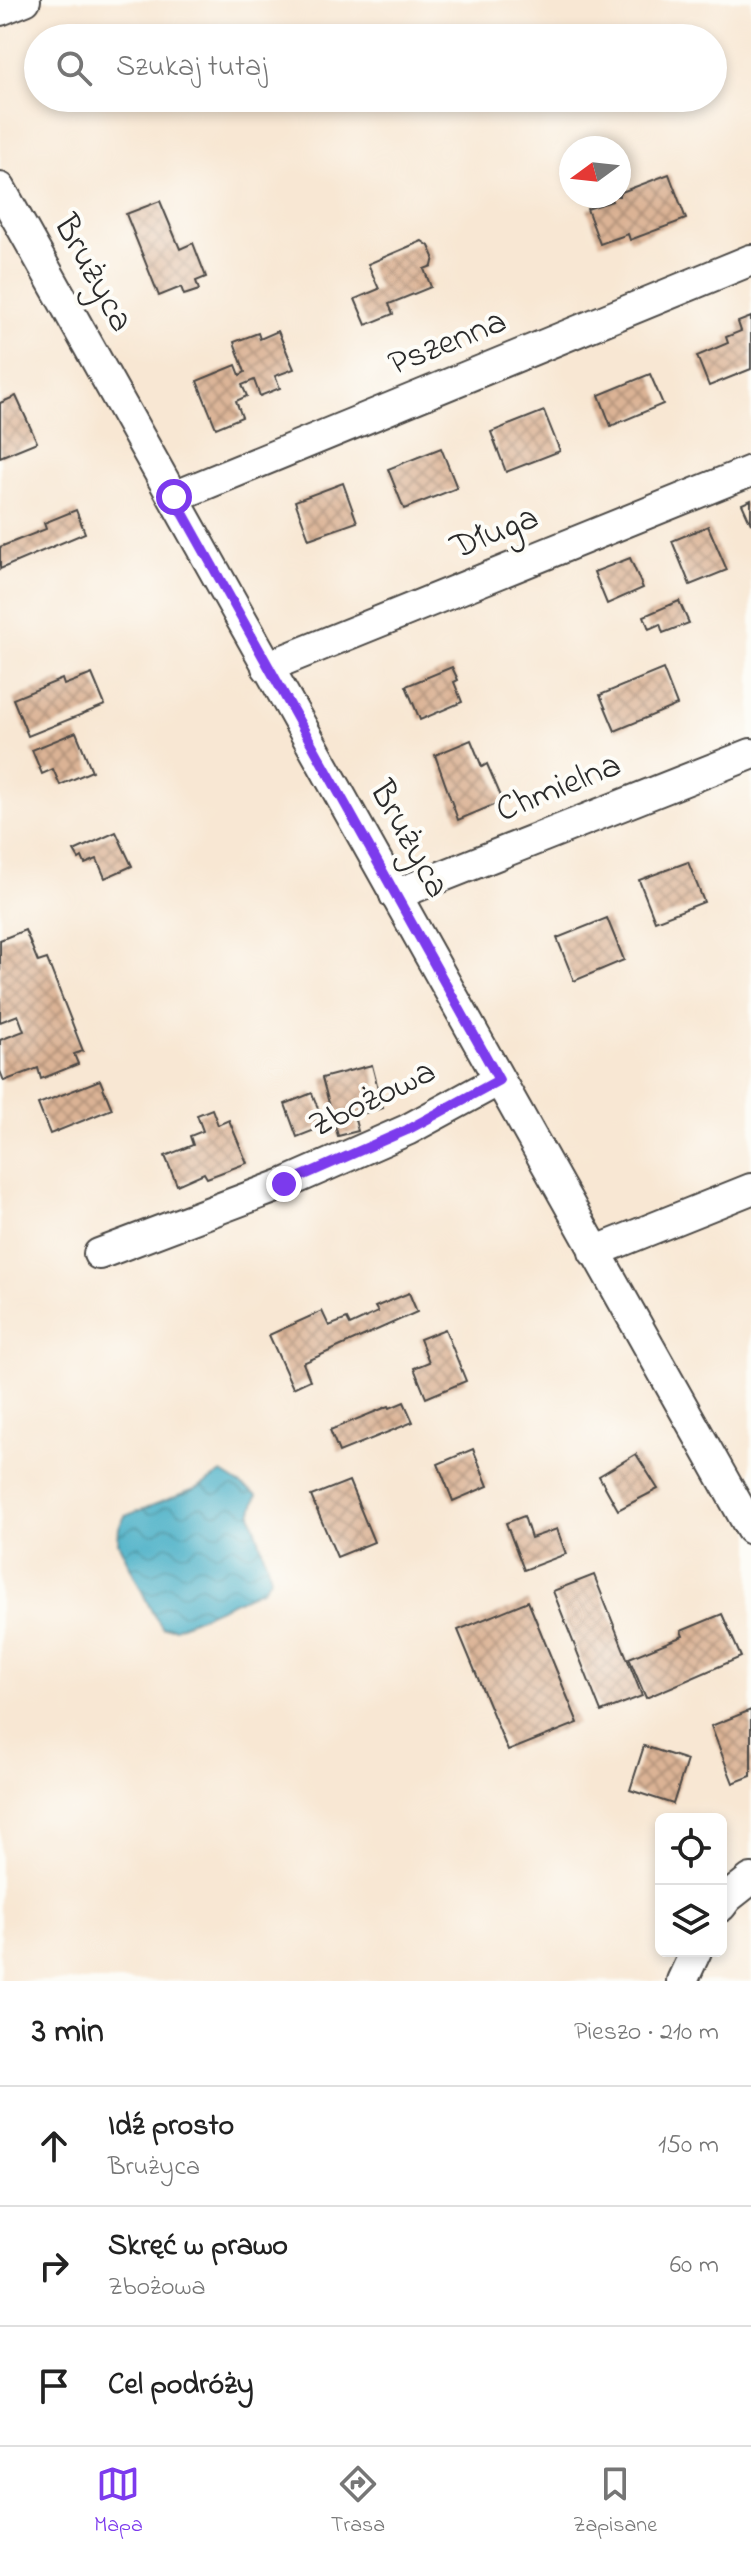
<!DOCTYPE html>
<html lang="pl">
<head>
<meta charset="utf-8">
<style>
	:root { --surface:#fff; --page:#f6f6f6; --text:#222; --muted:#767676; --line:#e0e0e0; --accent:#7c3aed }
	body { margin:0; font-family:"Indie Flower",sans-serif; background:var(--page); color:var(--text) }
	.controls { position:absolute; right:24px; bottom:24px; display:grid; overflow:hidden; border-radius:12px; box-shadow:0 4px 12px #0003 }
	.controls button { width:72px; height:72px; display:grid; place-items:center; padding:0; border:0; border-bottom:2px solid var(--line); background:var(--surface); color:var(--text); font:40px sans-serif }
	.compass { position:absolute; left:559px; top:136px; width:72px; height:72px; border-radius:50%; background:var(--surface); box-shadow:0 4px 12px #0003; rotate:255deg }
	.stop { position:absolute; width:24px; height:24px; margin:-18px; border:6px solid #7c3aed; border-radius:50%; background:#fff }
	.stop.end { background:#7c3aed; border-color:#fff; box-shadow:0 2px 8px #0008 }
	.list { margin:0; padding:0; list-style:none }
	h2 { display:flex; justify-content:space-between; align-items:center; height:104px; margin:0; padding:0 32px; font-size:34px }
	h2 small { font-size:26px; font-weight:400; color:var(--muted) }
	.list li { display:grid; grid-template-columns:52px 1fr auto; gap:24px; align-items:center; box-sizing:border-box; height:120px; padding:0 32px; border-top:2px solid var(--line) }
	.list b { display:block; font-size:30px; white-space:nowrap }
	.list p { margin:0; font-size:26px; white-space:nowrap; color:var(--muted) }
	.list em { font-size:26px; font-style:normal; color:var(--muted) }
	.icon { flex:none; width:44px; height:44px; fill:none; stroke:currentColor; stroke-width:2; stroke-linecap:round; stroke-linejoin:round }
	.map { position:relative; flex:none; width:751px; height:1981px; overflow:hidden }
	.search { position:absolute; background:var(--surface); box-shadow:0 4px 12px #0003; left:24px; right:24px; top:24px; height:88px; display:flex; align-items:center; gap:20px; box-sizing:border-box; padding:0 28px; border-radius:44px; color:var(--muted); font-size:30px }
	.sheet { height:464px; background:var(--surface) }
	nav { display:flex; justify-content:space-around; align-items:center; box-sizing:border-box; height:112px; border-top:2px solid var(--line); background:var(--surface); font-size:22px; color:var(--muted) }
	nav a { display:grid; justify-items:center; gap:4px }
	nav .on { color:var(--accent) }
	.map>svg:first-child { display:block }
</style>
</head>
<body>
<div class="map">
<svg width="751" height="1981" viewBox="0 0 751 1981">
	<defs>
		<pattern id="water-waves" width="16" height="10" patternUnits="userSpaceOnUse" patternTransform="scale(2)"><rect width="16" height="10" fill="#47afc6"/><path d="M0 5q4-4 8 0t8 0" fill="none" stroke="#3b8fa1"/></pattern>
		<pattern id="building-cross-hatch" width="8" height="8" patternUnits="userSpaceOnUse" patternTransform="scale(2)"><rect width="8" height="8" fill="#dbb395"/><path d="M0 0l8 8M0 8l8-8" fill="none" stroke="#b2927a"/></pattern>
	</defs>
	<rect width="100%" height="100%" fill="#fdfcf7"/>
	<filter id="ink" filterUnits="userSpaceOnUse"><feTurbulence type="fractalNoise" baseFrequency=".0125" numOctaves="2"/><feDisplacementMap in="SourceGraphic" scale="16" xChannelSelector="R" yChannelSelector="G"/><feConvolveMatrix kernelMatrix="1 2 1 2 8 2 1 2 1" color-interpolation-filters="sRGB"/></filter>
	<filter id="wash" filterUnits="userSpaceOnUse"><feTurbulence type="fractalNoise" baseFrequency=".006" numOctaves="4" result="noise"/><feDisplacementMap in="SourceGraphic" scale="32" xChannelSelector="R" yChannelSelector="G"/><feGaussianBlur stdDeviation="1.8" result="paint"/><feColorMatrix in="noise" values="0 0 0 0 0 0 0 0 0 0 0 0 0 0 0 0 0 1.4 0 .05"/><feComposite in="paint" operator="in"/></filter>
	<g filter="url(#wash)">
		<rect width="100%" height="100%" fill="#f8e7d3"/>
		<path fill="url(#water-waves)" stroke="#396d78" stroke-width="2" d="M222,1473L257,1495L251,1514L271,1577L263,1589L175,1628H163L153,1614L118,1542L119,1527L125,1516L197,1488Z"/>
		<g id="blocks">
			<g fill="url(#building-cross-hatch)">
				<path d="M669,174L686,219L630,240L628,234L600,244L587,209L612,201L610,196H619V193Z"/>
				<path d="M160,201L180,249L193,243L206,277L196,281L199,290L184,295L181,287L159,296L126,214Z"/>
				<path d="M422,241L429,246L434,257L432,266L424,269L431,287L389,304L393,314L366,325L355,299L379,289L368,264Z"/>
				<path d="M751,317V369L709,386L697,356L728,343L726,337L741,331L738,322Z"/>
				<path d="M278,331L294,369L275,376L280,388L260,396L254,380L242,385L247,396L236,401L242,417L216,428L197,381L236,365L240,375L245,372L234,342L258,333L260,339Z"/>
				<path d="M650,374L663,404L611,426L599,395Z"/>
				<path d="M16,396L37,442L0,457V403Z"/>
				<path d="M544,411L560,451L506,472L491,432Z"/>
				<path d="M441,448L457,488L404,509L388,469Z"/>
				<path d="M343,483L357,522L309,539L295,501Z"/>
				<path d="M751,500V524L742,504Z"/>
				<path d="M76,510L85,533L0,569V547L46,529L44,523Z"/>
				<path d="M708,526L727,570L690,585L672,541Z"/>
				<path d="M630,558L643,588L607,604L594,572Z"/>
				<path d="M679,601L689,623L663,633L660,624L649,629L644,616Z"/>
				<path d="M452,667L458,680L454,682L462,702L420,720L406,686Z"/>
				<path d="M663,669L677,705L615,731L600,695Z"/>
				<path d="M92,674L105,705L28,736L13,699L62,679L64,685Z"/>
				<path d="M76,732L92,771L60,785L53,769L42,774L32,750Z"/>
				<path d="M471,740L482,767L487,764L503,801L458,820L435,755Z"/>
				<path d="M116,832L132,866L105,878L97,859L85,864L82,857L79,859L74,851Z"/>
				<path d="M688,862L704,902L655,921L639,880Z"/>
				<path d="M607,918L624,960L574,981L557,938Z"/>
				<path d="M25,930L38,962L47,959L83,1051L74,1054L78,1064L41,1079L38,1068L4,1081L0,1071V1040L24,1031L18,1015L0,1022V940Z"/>
				<path d="M372,1065L383,1108L354,1116L358,1131L338,1136L322,1078Z"/>
				<path d="M100,1080L112,1109L50,1134L38,1104Z"/>
				<path d="M312,1093L325,1126L297,1137L285,1104Z"/>
				<path d="M212,1109L218,1125L229,1120L247,1163L207,1178L204,1173L177,1185L165,1156L193,1145L190,1136L203,1131L197,1115Z"/>
				<path d="M409,1293L417,1312L303,1363L310,1380L293,1388L269,1335L322,1311L329,1326L347,1319L350,1325L378,1312L375,1307Z"/>
				<path d="M445,1329L466,1381L426,1398L414,1368L429,1362L420,1339Z"/>
				<path d="M404,1402L413,1422L339,1452L330,1430L389,1406L390,1408Z"/>
				<path d="M473,1449L488,1486L453,1501L438,1464Z"/>
				<path d="M636,1454L658,1489L618,1510L599,1476Z"/>
				<path d="M349,1481L374,1542L337,1557L311,1496Z"/>
				<path d="M524,1516L531,1538L557,1529L566,1554L524,1570L506,1523Z"/>
				<path d="M594,1575L642,1696L601,1712L553,1591Z"/>
				<path d="M528,1601L578,1723L508,1751L458,1630Z"/>
				<path d="M722,1614L741,1657L646,1698L629,1658L683,1636L681,1631Z"/>
				<path d="M751,1710V1776L733,1783L711,1726Z"/>
				<path d="M644,1746L687,1760L673,1804L630,1790Z"/>
			</g>
		</g>
	</g>
	<g filter="url(#ink)">
		<use href="#blocks" fill-opacity="0" stroke="#4a4744" stroke-width="2"/>
		<g fill="none" stroke-linecap="round" stroke-linejoin="round">
			<defs>
				<g id="minor">
					<path d="M0,10L25,0"/>
					<path d="M0,188L751,1529"/>
					<path d="M174,497L751,260"/>
					<path d="M267,667L751,471"/>
					<path d="M395,895L751,754"/>
					<path d="M594,1252L751,1189"/>
					<path d="M99,1254L284,1184L407,1130L499,1080"/>
					<path d="M721,1906L727,1898L751,1879"/>
					<path d="M682,1981L696,1951"/>
				</g>
			</defs>
			<use href="#minor" stroke="#4a4744" stroke-width="34"/>
			<use href="#minor" stroke="#fff" stroke-width="30"/>
		</g>
	</g>
	<g fill="none" stroke-linecap="round" stroke-linejoin="round" filter="url(#ink)">
		<path stroke="#7c3aed" stroke-width="10" d="M174,497L499,1080L407,1130L284,1184"/>
	</g>
	<g text-anchor="middle" dominant-baseline="central" stroke-width="8" stroke-linejoin="round" paint-order="stroke">
		<g font-size="36" fill="#2b2b2b" stroke="#fdfcf7">
			<text transform="translate(92 274) rotate(61)">Brużyca</text>
			<text transform="translate(448 344) rotate(-22)">Pszenna</text>
			<text transform="translate(495 534) rotate(-22)">Długa</text>
			<text transform="translate(559 789) rotate(-22)">Chmielna</text>
			<text transform="translate(408 840) rotate(61)">Brużyca</text>
			<text transform="translate(373 1100) rotate(-26)">Zbożowa</text>
		</g>
	</g>
</svg>
<div class="controls">
<button><svg class="icon" aria-label="locate" viewBox="0 0 24 24"><circle cx="12" cy="12" r="6"/><path d="M12 2v4M12 18v4M2 12h4M18 12h4"/></svg></button>
<button><svg class="icon" aria-label="layers" viewBox="0 0 24 24"><path d="M12 4l9 5-9 5-9-5zM3 14l9 5 9-5"/></svg></button>
</div>
<svg class="compass" viewBox="-18 -18 36 36"><path d="M0-13l5 13h-10z" fill="#e53935"/><path d="M0 13l5-13h-10z" fill="#767676"/></svg>
<div class="stop" style="left:174px;top:497px"></div>
<div class="stop end" style="left:284px;top:1184px"></div>
<div class="search"><svg class="icon" aria-label="search" viewBox="0 0 24 24"><circle cx="10" cy="10" r="6"/><path d="M15 15l6 6"/></svg>Szukaj tutaj</div>
</div>
<section class="sheet">
<h2>3 min<small>Pieszo · 210 m</small></h2>
<ul class="list">
<li><svg class="icon" aria-label="ahead" viewBox="0 0 24 24"><path d="M12 20V5M6 11l6-6 6 6"/></svg><div><b>Idź prosto</b><p>Brużyca</p></div><em>150 m</em></li>
<li><svg class="icon" aria-label="right" viewBox="0 0 24 24"><path d="M7 20v-9h11M14 6l5 5-5 5"/></svg><div><b>Skręć w prawo</b><p>Zbożowa</p></div><em>60 m</em></li>
<li><svg class="icon" aria-label="arrive" viewBox="0 0 24 24"><path d="M6 21V4h12l-3 4 3 4H6"/></svg><div><b>Cel podróży</b></div></li>
</ul>
</section>
<nav>
<a class="on"><svg class="icon" aria-label="map" viewBox="0 0 24 24"><path d="M3 6l6-2 6 2 6-2v14l-6 2-6-2-6 2zM9 4v14M15 6v14"/></svg>Mapa</a>
<a><svg class="icon" aria-label="directions" viewBox="0 0 24 24"><path d="M12 3l9 9-9 9-9-9zM9 14v-3h6M13 9l2 2-2 2"/></svg>Trasa</a>
<a><svg class="icon" aria-label="saved" viewBox="0 0 24 24"><path d="M7 4h10v16l-5-4-5 4z"/></svg>Zapisane</a>
</nav>
</body>
</html>
